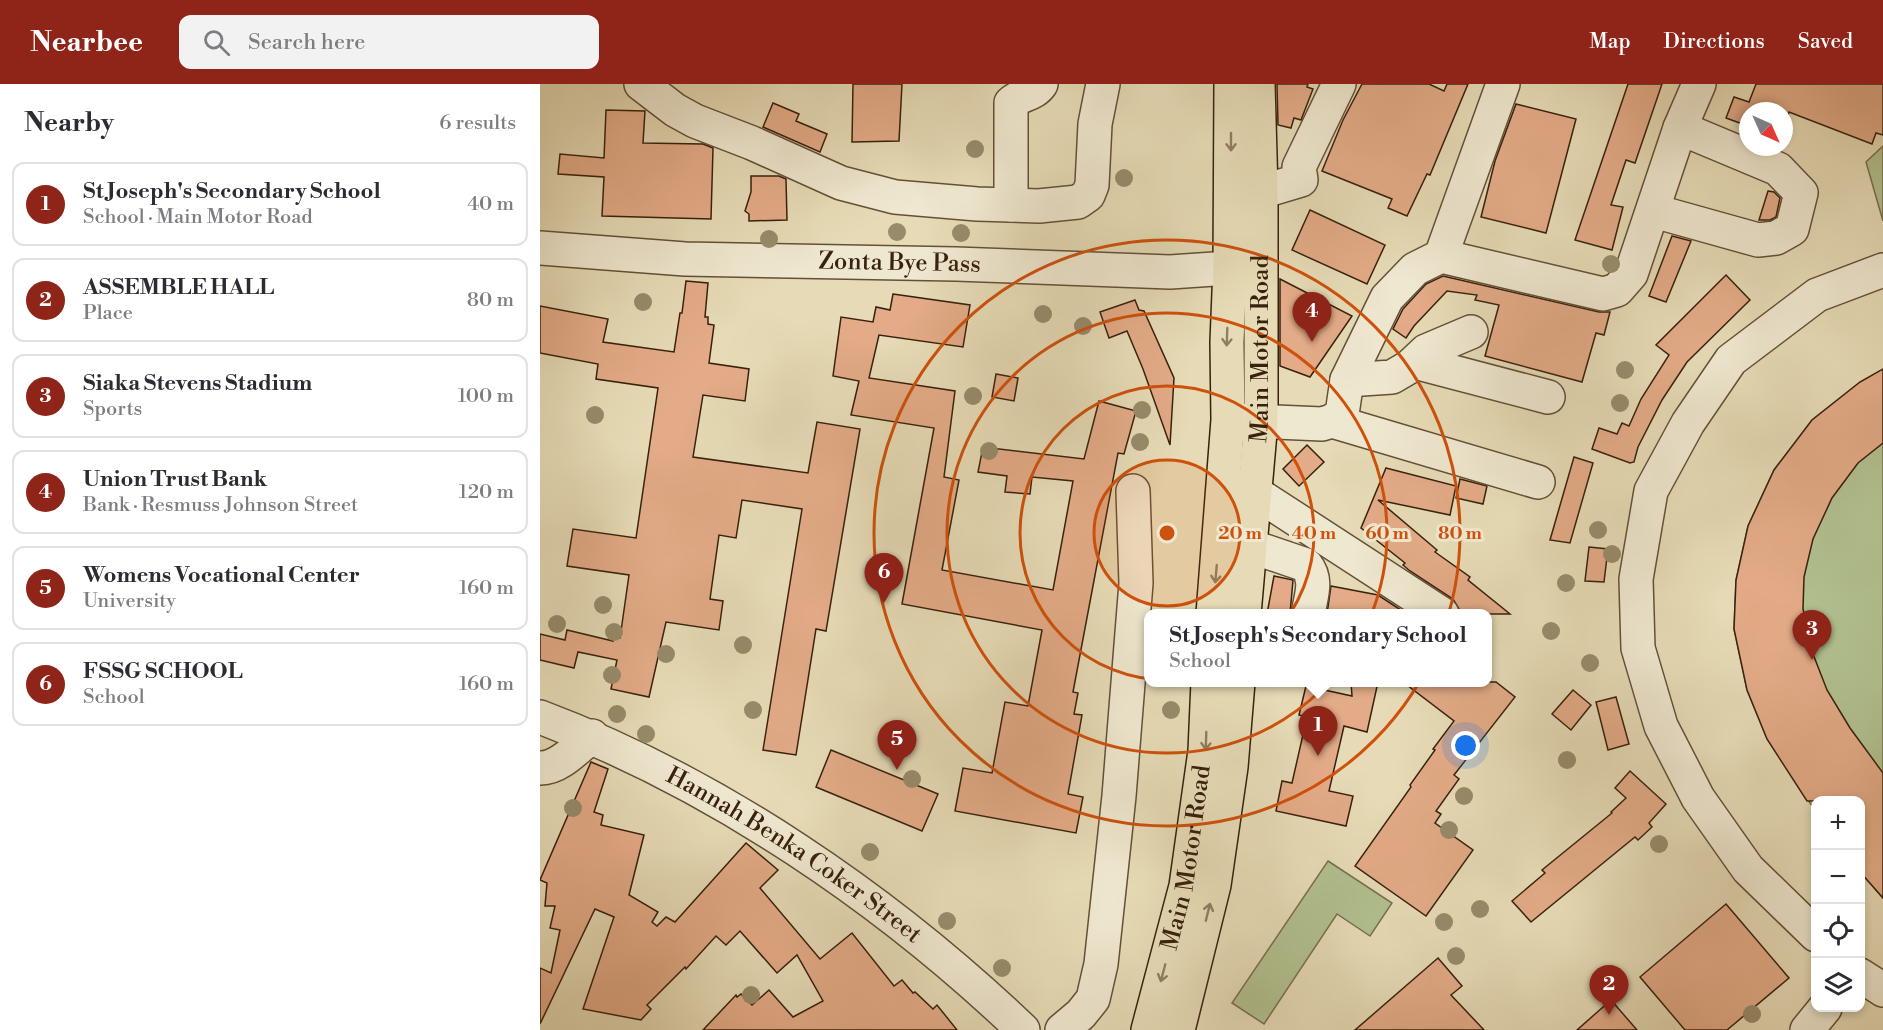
<!DOCTYPE html>
<html lang="en">
<head>
<meta charset="utf-8">
<style>
	:root { --surface:#fff; --page:#f2f2f3; --text:#2b2b33; --muted:#7c7c81; --line:#e1e1e2; --accent:#8f2418 }
	body { margin:0; font-family:"Libre Bodoni",serif; background:var(--page); color:var(--text) }
	.controls { position:absolute; right:18px; bottom:18px; display:grid; overflow:hidden; border-radius:12px; box-shadow:0 3px 9px #0003 }
	.controls button { width:54px; height:54px; display:grid; place-items:center; padding:0; border:0; border-bottom:2px solid var(--line); background:var(--surface); color:var(--text); font:30px sans-serif }
	.compass { position:absolute; left:1199px; top:18px; width:54px; height:54px; border-radius:50%; background:var(--surface); box-shadow:0 3px 9px #0003; rotate:135deg }
	.you { position:absolute; left:926px; top:662px; width:21px; height:21px; margin:-15px; border:4px solid #fff; border-radius:50%; background:#1a73e8; box-shadow:0 0 0 9px #1a73e833 }
	.badge { display:grid; place-items:center; width:39px; height:39px; border-radius:50%; background:var(--accent); color:#fff; font-size:20px; font-weight:700 }
	.pin { position:absolute; translate:-50% -50px; filter:drop-shadow(0 2px 3px #0008) }
	.pin::after { content:''; position:absolute; top:32px; width:21px; height:18px; background:inherit; clip-path:polygon(0 0,100% 0,50% 100%) }
	.popup { position:absolute; left:604px; top:525px; width:348px; height:78px; box-sizing:border-box; display:grid; place-content:center; border-radius:12px; background:var(--surface); filter:drop-shadow(0 2px 4px #0005); font-size:20px; white-space:nowrap; color:var(--muted) }
	.popup b { font-size:22px; color:var(--text) }
	.popup::after { content:''; position:absolute; left:50%; top:100%; margin-left:-12px; border:12px solid transparent; border-top-color:var(--surface) }
	.list { margin:0; padding:0; list-style:none }
	h2 { display:flex; justify-content:space-between; align-items:center; height:78px; margin:0; padding:0 24px; font-size:26px }
	h2 small { font-size:20px; font-weight:400; color:var(--muted) }
	.list li { display:grid; grid-template-columns:39px 1fr auto; gap:18px; align-items:center; box-sizing:border-box; height:84px; margin:0 12px 12px; padding:0 12px; border:2px solid var(--line); border-radius:12px }
	.list b { display:block; font-size:22px; white-space:nowrap }
	.list p { margin:0; font-size:20px; white-space:nowrap; color:var(--muted) }
	.list em { font-size:20px; font-style:normal; color:var(--muted) }
	.icon { flex:none; width:33px; height:33px; fill:none; stroke:currentColor; stroke-width:2; stroke-linecap:round; stroke-linejoin:round }
	.map { position:relative; flex:none; width:1343px; height:946px; overflow:hidden }
	header { display:flex; align-items:center; gap:36px; box-sizing:border-box; height:84px; padding:0 30px; background:var(--accent); color:#fff }
	header strong { font-size:28px }
	nav { display:flex; gap:33px; margin-inline-start:auto; font-size:21px }
	.search { width:420px; height:54px; background:var(--page); display:flex; align-items:center; gap:15px; box-sizing:border-box; padding:0 21px; border-radius:12px; color:var(--muted); font-size:22px }
	main { display:flex }
	aside { flex:1; background:var(--surface) }
	.map>svg:first-child { display:block }
</style>
</head>
<body>
<header>
<strong>Nearbee</strong>
<div class="search"><svg class="icon" aria-label="search" viewBox="0 0 24 24"><circle cx="10" cy="10" r="6"/><path d="M15 15l6 6"/></svg>Search here</div>
<nav><a>Map</a><a>Directions</a><a>Saved</a></nav>
</header>
<main>
<aside>
<h2>Nearby<small>6 results</small></h2>
<ul class="list">
<li><span class="badge">1</span><div><b>St Joseph's Secondary School</b><p>School · Main Motor Road</p></div><em>40 m</em></li>
<li><span class="badge">2</span><div><b>ASSEMBLE HALL</b><p>Place</p></div><em>80 m</em></li>
<li><span class="badge">3</span><div><b>Siaka Stevens Stadium</b><p>Sports</p></div><em>100 m</em></li>
<li><span class="badge">4</span><div><b>Union Trust Bank</b><p>Bank · Resmuss Johnson Street</p></div><em>120 m</em></li>
<li><span class="badge">5</span><div><b>Womens Vocational Center</b><p>University</p></div><em>160 m</em></li>
<li><span class="badge">6</span><div><b>FSSG SCHOOL</b><p>School</p></div><em>160 m</em></li>
</ul>
</aside>
<div class="map">
<svg width="1343" height="946" viewBox="0 0 1343 946">
	<rect width="100%" height="100%" fill="#e6dbb6"/>
	<filter id="stains"><feTurbulence type="fractalNoise" baseFrequency=".00333" numOctaves="4"/><feColorMatrix values="0 0 0 0 .2 0 0 0 0 .09 0 0 0 0 .02 0 0 0 .5 -.17"/></filter>
	<radialGradient id="worn" r=".72"><stop offset=".6" stop-color="#630" stop-opacity="0"/><stop offset="1" stop-color="#630" stop-opacity=".3"/></radialGradient>
	<g fill="#b2c190" stroke="#75714e" stroke-width="1.5">
		<path d="M1343,62V137L1326,78Z"/>
		<path d="M1343,285V814L1321,788L1320,716H1276V728L1227,655L1207,606L1194,545L1196,496L1208,442L1234,386L1272,336L1320,298Z"/>
		<path d="M788,777L852,819L830,852L797,830L724,940L692,919Z"/>
	</g>
	<g fill="#e3ab87" stroke="#38210d" stroke-width="1.5">
		<path d="M313,0H362L359,57L312,58Z"/>
		<path d="M737,0H768L767,3L773,5L761,36L754,34L751,44L738,41Z"/>
		<path d="M822,0H889L904,7L907,0H928L890,91L887,90L867,132L848,124L852,115L782,87L803,36Z"/>
		<path d="M1088,0H1122L1095,79L1086,76L1071,121L1083,123L1072,166L1035,156Z"/>
		<path d="M1216,0H1343V51L1336,49L1332,60L1249,28L1244,44V27H1208V47H1206L1208,42L1186,34L1194,13L1209,18Z"/>
		<path d="M233,19L259,30L256,37L287,50L280,68L223,43Z"/>
		<path d="M976,20L1036,35L1006,149L941,133L955,77Z"/>
		<path d="M66,26L105,27L103,59L163,60L173,64L171,135L62,132L64,93L18,90L20,70L64,74Z"/>
		<path d="M211,92H239L246,95L247,136L209,137V130L205,127L211,108Z"/>
		<path d="M1228,107L1234,108L1240,114L1236,133L1230,136H1219Z"/>
		<path d="M770,126L845,161L827,200L752,166Z"/>
		<path d="M1132,152L1151,157L1126,218L1109,212Z"/>
		<path d="M1186,191L1210,216L1147,278L1122,316L1098,363L1094,378L1090,379L1052,365L1059,344L1077,350L1082,339L1089,342L1101,315L1129,271L1116,261Z"/>
		<path d="M903,192L1059,228H1070L1064,251L1056,249L1042,298L945,272L959,221L935,216L937,211L907,207L874,242L866,254L853,245L863,225L886,200Z"/>
		<path d="M740,195L812,232L770,293L740,282Z"/>
		<path d="M146,197L168,199L165,233H168V240L174,241L169,279L209,285L205,317L163,311L153,373L268,389L277,338L320,345L286,547L276,545L256,671L223,666L262,425L202,416L196,454L179,451L170,515L183,517L179,546L126,538L109,613L71,605L77,576L38,568L34,584L0,576V550L25,556L27,546L73,557L74,553L80,554L89,491L27,482L33,445L96,454L118,304L56,295L58,280L0,269V222L68,235L63,258L134,268L140,229H142Z"/>
		<path d="M353,210L430,221L423,263L339,251L329,294L415,307L404,393L419,396L402,486L513,506L533,397L492,393L490,410L465,408L467,392L438,388L443,363L544,375L559,317L596,327L584,370L578,369L533,608L538,609L534,630L542,631L528,710L543,713L536,749L415,727L423,684L452,689L465,618L488,622L502,546L362,520L394,344L311,331L319,297L293,292L301,233L333,238L336,223L350,226Z"/>
		<path d="M595,216L599,226L604,227L634,294L630,361L603,285L587,247L569,254L560,228Z"/>
		<path d="M1343,285V359L1318,379L1292,414L1273,455L1264,493L1263,525L1273,570L1287,606L1310,644L1343,689V814L1320,788V717H1267L1227,655L1207,606L1194,545L1196,496L1208,442L1234,386L1272,336L1320,298Z"/>
		<path d="M456,290L478,294L474,317L452,313Z"/>
		<path d="M767,361L784,378L759,402L743,385Z"/>
		<path d="M1034,373L1053,379L1030,459L1010,456Z"/>
		<path d="M846,384L916,402L910,431L838,416L897,466L895,468L930,493L928,496L970,530H922L913,515L870,487L863,481L865,479L821,444Z"/>
		<path d="M920,395L947,402L943,420L916,414Z"/>
		<path d="M1049,463L1068,465L1064,498L1045,497Z"/>
		<path d="M734,492L753,496L750,530H727Z"/>
		<path d="M791,502L838,511L867,530H787Z"/>
		<path d="M811,598H838L827,648L804,642L789,707L813,712L806,742L736,727L742,697L752,699L767,633L759,631L766,602L812,612Z"/>
		<path d="M863,598H956L975,613L914,691L919,695L896,727L901,730L895,739L933,766L886,832L815,782L871,703L870,701L895,666L893,665L914,637Z"/>
		<path d="M1033,606L1051,621L1031,646L1012,630Z"/>
		<path d="M1076,613L1089,660L1068,666L1056,618Z"/>
		<path d="M291,666L398,710L382,747L276,703Z"/>
		<path d="M51,678L68,685L54,728L63,731L61,741L104,751L89,811L118,828L112,838L117,842L126,833L135,838L206,759L238,786L220,804L280,875L312,849L354,902L362,896L373,909L375,908L393,925L397,921L417,946H163L196,911L197,913L201,910L212,921L229,906L253,933L283,917L257,871L237,889L200,847L186,861L176,852L146,885L145,883L107,921L111,925L101,936L43,925L74,833L55,825L0,940V884L11,889L20,846L10,844L15,822H5L7,799L0,796Z"/>
		<path d="M1090,687L1126,720L1109,739L1112,743L1098,756L1095,753L991,838L972,817L1005,789L1002,786L1072,729L1071,728L1086,714L1075,704Z"/>
		<path d="M1186,820L1249,894L1187,946H1145L1100,893Z"/>
		<path d="M898,874L922,902L911,911L944,946H815Z"/>
		<path d="M1071,916L1097,946H1037Z"/>
	</g>
	<g fill="none" stroke-linecap="round" stroke-linejoin="round">
		<defs>
			<g id="minor">
				<path d="M101,0L135,26L155,37L212,59L301,99L355,113L437,120L499,122L538,118L548,111L552,101L555,40L563,0"/>
				<path d="M694,110L721,108L761,96L759,83L799,0"/>
				<path d="M471,121V19C480,10 494,11 501,0"/>
				<path d="M1114,127L1218,156L1236,154L1252,145L1261,109L1238,85L1140,44"/>
				<path id="s1" d="M0,164L145,175L416,180L630,188L718,182"/>
				<path d="M901,172L1063,210L1077,206L1091,190L1140,44L1159,0"/>
				<path d="M875,278L1008,313"/>
				<path d="M807,296L852,293L869,283L886,267L931,248"/>
				<path d="M692,336L782,340L792,337L802,330L807,296L847,214L875,185L901,172L963,0"/>
				<path d="M792,337L998,398"/>
				<path d="M714,408L902,530"/>
				<path d="M710,462L766,481C778,496 771,512 768,530"/>
				<path id="s2" d="M0,633C176,699 347,816 483,946"/>
				<path d="M0,684C19,685 38,663 52,652"/>
				<path d="M1276,851L1208,785L1158,714L1121,642L1098,564L1096,495L1111,407L1148,339L1191,276L1277,211L1343,186"/>
				<path d="M1320,891L1343,906"/>
				<path d="M522,946L541,930L553,915L561,880L579,712L596,499L593,407"/>
				<path d="M1267,946L1285,924"/>
			</g>
			<g id="major">
				<path d="M673,530L688,336L687,258L690,184L691,0"/>
				<path id="s3" d="M704,530L721,337V108L718,0"/>
				<path id="s4" d="M608,946L646,802L665,667L668,598"/>
				<path d="M638,946L674,801L691,683L698,598"/>
			</g>
		</defs>
		<use href="#minor" stroke="#645037" stroke-width="36"/>
		<use href="#major" stroke="#38210d" stroke-width="36"/>
		<use href="#minor" stroke="#efe8d0" stroke-width="33"/>
		<use href="#major" stroke="#e6dbb6" stroke-width="33"/>
	</g>
	<g fill="#978b6b">
		<circle cx="435" cy="65" r="9"/>
		<circle cx="584" cy="94" r="9"/>
		<circle cx="357" cy="148" r="9"/>
		<circle cx="421" cy="149" r="9"/>
		<circle cx="229" cy="155" r="9"/>
		<circle cx="1071" cy="180" r="9"/>
		<circle cx="103" cy="218" r="9"/>
		<circle cx="503" cy="230" r="9"/>
		<circle cx="543" cy="242" r="9"/>
		<circle cx="1085" cy="286" r="9"/>
		<circle cx="433" cy="312" r="9"/>
		<circle cx="1080" cy="319" r="9"/>
		<circle cx="602" cy="326" r="9"/>
		<circle cx="55" cy="331" r="9"/>
		<circle cx="600" cy="358" r="9"/>
		<circle cx="449" cy="367" r="9"/>
		<circle cx="1058" cy="446" r="9"/>
		<circle cx="1072" cy="470" r="9"/>
		<circle cx="1026" cy="499" r="9"/>
		<circle cx="63" cy="521" r="9"/>
		<circle cx="17" cy="540" r="9"/>
		<circle cx="1011" cy="547" r="9"/>
		<circle cx="74" cy="548" r="9"/>
		<circle cx="203" cy="561" r="9"/>
		<circle cx="126" cy="570" r="9"/>
		<circle cx="1050" cy="579" r="9"/>
		<circle cx="72" cy="591" r="9"/>
		<circle cx="213" cy="626" r="9"/>
		<circle cx="631" cy="626" r="9"/>
		<circle cx="77" cy="630" r="9"/>
		<circle cx="106" cy="650" r="9"/>
		<circle cx="1027" cy="676" r="9"/>
		<circle cx="372" cy="695" r="9"/>
		<circle cx="924" cy="712" r="9"/>
		<circle cx="33" cy="724" r="9"/>
		<circle cx="909" cy="746" r="9"/>
		<circle cx="1119" cy="760" r="9"/>
		<circle cx="330" cy="768" r="9"/>
		<circle cx="940" cy="825" r="9"/>
		<circle cx="407" cy="837" r="9"/>
		<circle cx="904" cy="838" r="9"/>
		<circle cx="916" cy="872" r="9"/>
		<circle cx="462" cy="884" r="9"/>
		<circle cx="211" cy="911" r="9"/>
		<circle cx="1212" cy="930" r="9"/>
	</g>
	<defs><path id="oneway-shaft" d="M-6 0H5M1.5-3L5.5 0L1.5 3" fill="none" stroke-width="1.6" stroke-linecap="round" stroke-linejoin="round" transform="scale(1.5)"/></defs>
	<g stroke="#8f7e62">
		<use href="#oneway-shaft" transform="translate(691 58) rotate(90)"/>
		<use href="#oneway-shaft" transform="translate(687 253) rotate(92)"/>
		<use href="#oneway-shaft" transform="translate(676 490) rotate(95)"/>
		<use href="#oneway-shaft" transform="translate(666 657) rotate(92)"/>
		<use href="#oneway-shaft" transform="translate(668 828) rotate(-76)"/>
		<use href="#oneway-shaft" transform="translate(623 889) rotate(105)"/>
	</g>
	<circle cx="627" cy="449" r="73" fill="#ce510c" fill-opacity=".12"/>
	<g fill="none" stroke="#ce510c" stroke-width="3">
		<circle cx="627" cy="449" r="73"/>
		<circle cx="627" cy="449" r="147"/>
		<circle cx="627" cy="449" r="220"/>
		<circle cx="627" cy="449" r="293"/>
	</g>
	<g text-anchor="middle" dominant-baseline="central" stroke-width="6" stroke-linejoin="round" paint-order="stroke">
		<g font-size="24" fill="#38210d" stroke="#efe8d0">
			<text stroke="none"><textPath href="#s1" startOffset="360">Zonta Bye Pass</textPath></text>
			<text stroke="none"><textPath href="#s3" startOffset="266">Main Motor Road</textPath></text>
			<text stroke="none"><textPath href="#s2" startOffset="290">Hannah Benka Coker Street</textPath></text>
			<text stroke="none"><textPath href="#s4" startOffset="177">Main Motor Road</textPath></text>
		</g>
	</g>
	<circle cx="627" cy="449" r="9" fill="#ce510c" stroke="#efe8d0" stroke-width="3"/>
	<g font-size="18" text-anchor="middle" font-weight="bold" fill="#ce510c" stroke="#efe8d0" stroke-width="6" stroke-linejoin="round" paint-order="stroke">
		<text x="700" y="455">20 m</text>
		<text x="774" y="455">40 m</text>
		<text x="847" y="455">60 m</text>
		<text x="920" y="455">80 m</text>
	</g>
	<rect width="100%" height="100%" filter="url(#stains)"/>
	<rect width="100%" height="100%" fill="url(#worn)"/>
</svg>
<div class="controls">
<button>+</button>
<button>−</button>
<button><svg class="icon" aria-label="locate" viewBox="0 0 24 24"><circle cx="12" cy="12" r="6"/><path d="M12 2v4M12 18v4M2 12h4M18 12h4"/></svg></button>
<button><svg class="icon" aria-label="layers" viewBox="0 0 24 24"><path d="M12 4l9 5-9 5-9-5zM3 14l9 5 9-5"/></svg></button>
</div>
<svg class="compass" viewBox="-18 -18 36 36"><path d="M0-13l5 13h-10z" fill="#e53935"/><path d="M0 13l5-13h-10z" fill="#7c7c81"/></svg>
<div class="you"></div>
<div class="pin badge" style="left:778px;top:672px">1</div>
<div class="popup"><b>St Joseph's Secondary School</b>School</div>
<div class="pin badge" style="left:1069px;top:931px">2</div>
<div class="pin badge" style="left:1272px;top:576px">3</div>
<div class="pin badge" style="left:772px;top:258px">4</div>
<div class="pin badge" style="left:357px;top:686px">5</div>
<div class="pin badge" style="left:344px;top:519px">6</div>
</div>
</main>
</body>
</html>
